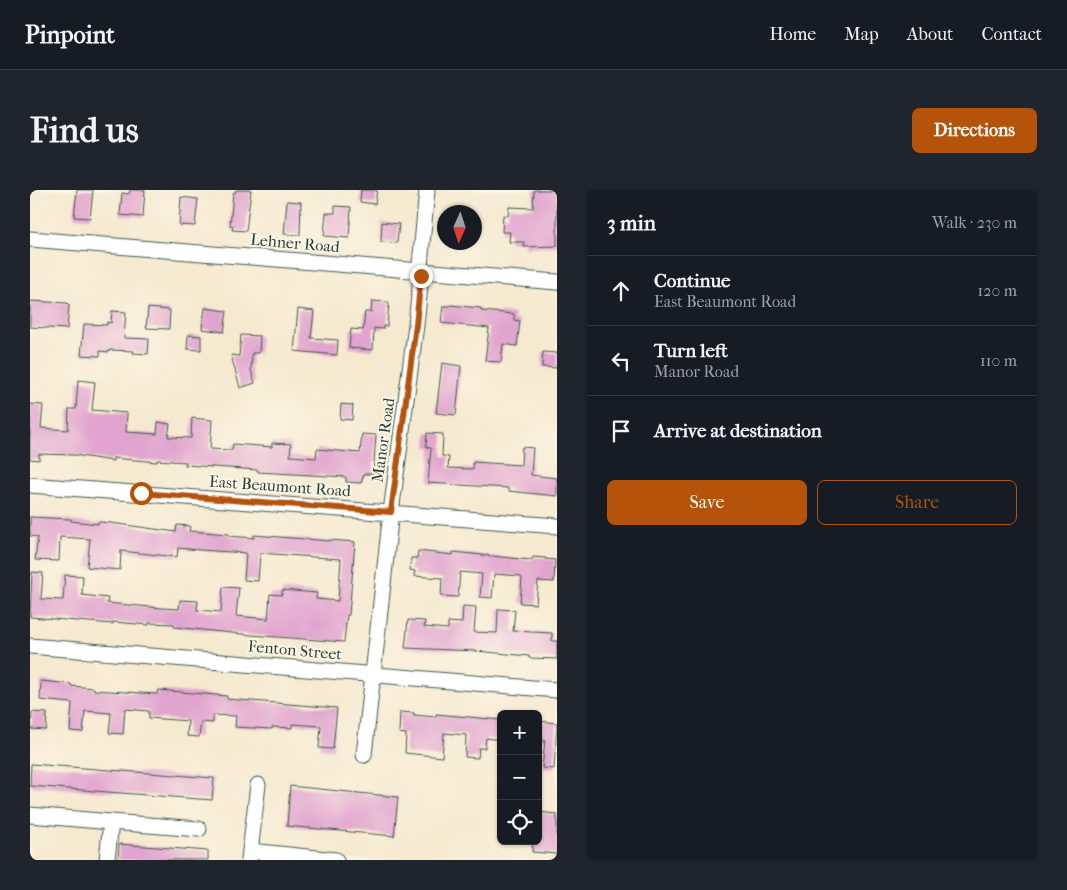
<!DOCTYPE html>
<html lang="en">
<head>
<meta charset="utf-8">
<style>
	:root { --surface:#171b24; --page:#20242c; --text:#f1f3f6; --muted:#9ea1a6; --line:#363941; --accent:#b45309 }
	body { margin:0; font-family:"IM FELL French Canon",serif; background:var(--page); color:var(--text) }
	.controls { position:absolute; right:15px; bottom:15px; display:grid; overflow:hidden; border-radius:8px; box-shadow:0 1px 4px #0004 }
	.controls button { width:45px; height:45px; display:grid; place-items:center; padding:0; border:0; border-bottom:1px solid var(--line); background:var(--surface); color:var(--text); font:25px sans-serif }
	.compass { position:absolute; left:407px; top:15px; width:45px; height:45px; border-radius:50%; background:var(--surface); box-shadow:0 1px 4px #0004; rotate:183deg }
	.stop { position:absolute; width:15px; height:15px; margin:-11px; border:4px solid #b45309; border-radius:50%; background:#fff }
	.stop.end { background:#b45309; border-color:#fff; box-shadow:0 1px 5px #0008 }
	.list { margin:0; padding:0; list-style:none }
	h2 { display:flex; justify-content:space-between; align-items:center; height:65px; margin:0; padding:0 20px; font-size:21px }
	h2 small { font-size:16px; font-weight:400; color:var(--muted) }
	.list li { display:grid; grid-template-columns:32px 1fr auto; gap:15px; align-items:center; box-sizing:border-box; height:70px; padding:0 20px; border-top:1px solid var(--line) }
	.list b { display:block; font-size:19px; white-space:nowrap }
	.list p { margin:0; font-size:16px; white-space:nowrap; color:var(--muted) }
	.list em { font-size:16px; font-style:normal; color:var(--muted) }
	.actions { display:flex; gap:10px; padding:15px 20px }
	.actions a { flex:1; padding:11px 0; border:1px solid var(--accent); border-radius:8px; text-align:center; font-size:18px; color:var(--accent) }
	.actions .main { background:var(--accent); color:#fff }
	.icon { flex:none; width:28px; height:28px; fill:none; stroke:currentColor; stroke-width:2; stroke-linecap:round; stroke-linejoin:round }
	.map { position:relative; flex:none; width:527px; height:670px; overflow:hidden; border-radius:8px }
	header { display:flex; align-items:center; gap:30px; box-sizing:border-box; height:70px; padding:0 25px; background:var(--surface); border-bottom:1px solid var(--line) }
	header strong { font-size:24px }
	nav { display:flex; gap:28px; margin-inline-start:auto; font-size:18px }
	.intro { display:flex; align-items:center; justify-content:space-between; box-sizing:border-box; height:120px; padding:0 30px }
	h1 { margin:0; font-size:35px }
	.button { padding:12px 22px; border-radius:8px; background:var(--accent); color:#fff; font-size:18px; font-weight:700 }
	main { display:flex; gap:30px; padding:0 30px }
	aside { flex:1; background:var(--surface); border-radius:8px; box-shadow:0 1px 4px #0004 }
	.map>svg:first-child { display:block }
</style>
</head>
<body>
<header>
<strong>Pinpoint</strong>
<nav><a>Home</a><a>Map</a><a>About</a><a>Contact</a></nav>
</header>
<div class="intro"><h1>Find us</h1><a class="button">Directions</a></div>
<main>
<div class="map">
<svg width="527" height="670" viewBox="0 0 527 670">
	<rect width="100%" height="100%" fill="#fcf5e5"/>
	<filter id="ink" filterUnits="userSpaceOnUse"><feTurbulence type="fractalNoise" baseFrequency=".02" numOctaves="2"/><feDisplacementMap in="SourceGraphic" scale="10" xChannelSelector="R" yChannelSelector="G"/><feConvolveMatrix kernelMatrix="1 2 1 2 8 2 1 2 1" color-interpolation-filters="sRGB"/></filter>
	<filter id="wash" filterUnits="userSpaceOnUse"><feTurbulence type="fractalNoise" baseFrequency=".0096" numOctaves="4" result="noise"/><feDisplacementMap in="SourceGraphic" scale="20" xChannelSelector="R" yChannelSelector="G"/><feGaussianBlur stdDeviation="1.12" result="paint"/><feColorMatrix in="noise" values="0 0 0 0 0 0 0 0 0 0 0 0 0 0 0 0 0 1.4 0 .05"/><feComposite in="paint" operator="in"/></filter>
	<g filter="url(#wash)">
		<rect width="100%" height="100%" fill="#f5e9cf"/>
		<g id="blocks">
			<g fill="#e1a4cf">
				<path d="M47,0H63L60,28L44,27Z"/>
				<path d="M100,0H115L113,27L90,25L92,3L99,4Z"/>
				<path d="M206,0H221L216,41L202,40L203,36H200L203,3H205Z"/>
				<path d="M331,0H347L345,14L330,12Z"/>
				<path d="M504,0H527V56L494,57V52H479L480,42H472L473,25L478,26L479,17L503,18Z"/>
				<path d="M151,7L168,9L165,36L149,35Z"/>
				<path d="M257,11L271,12L270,45L254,44Z"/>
				<path d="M305,16L321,17L319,48L294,46L296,23H305Z"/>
				<path d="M352,32L369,34L367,53L351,52Z"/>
				<path d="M0,111L37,113L39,115L37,139L0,137Z"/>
				<path d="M342,111L359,112L357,136H353V139L344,138L343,160L319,158L321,139L333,140L335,122H341Z"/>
				<path d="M420,115L451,118V121L484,124V130L490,131L487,156L473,154L471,172L455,171L459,138L411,133L413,116H420Z"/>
				<path d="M118,118L140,120L139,139L116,138Z"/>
				<path d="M175,118L197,121L194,142L172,139Z"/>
				<path d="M268,119L284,121L281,148L308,150L307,165L264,161Z"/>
				<path d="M82,121L96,122L94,148L119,149L118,164L103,163L104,161L80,160L79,162L70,161V166L51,165L54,134L77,135V132L81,133Z"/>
				<path d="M158,145L171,146V160L157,159Z"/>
				<path d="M211,145L230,146L229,163H222L221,180L225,193L210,198L201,165L209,166Z"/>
				<path d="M513,162L527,163V178L512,177Z"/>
				<path d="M412,173L431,176L426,225L406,223Z"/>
				<path d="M48,190L65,192L62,220L97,223L96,242L127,244L128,232L140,234L138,247L161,248L162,228L182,230L180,259L202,260L203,254L242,257V253L261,254L260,266L286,268L287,259L330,263L332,244L346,245L343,284H334L331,293L316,292V287L228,282V280L155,275L156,272L127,270V272L83,268V271L44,265L9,264V270L0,269V214L13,215L11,238L38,240L39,219H46Z"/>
				<path d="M311,214L323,215L322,230L310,229Z"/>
				<path d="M397,243L413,244L412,266L419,267L418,278L443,279V272L491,275L492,257L503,258L501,285L527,288V306L478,301V298L398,293L401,258L396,257Z"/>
				<path d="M0,327L41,329V331L68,334V332L81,333L146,342L147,335L160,336L159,341L199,344V346L224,348V345L300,351V350L325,352L319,425H317L314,452L221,445L144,437V434L119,433V435L83,432V434L0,427L2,382L13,383L11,409L33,410L35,385L53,386L52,405L78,408L77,413L132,418L149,419L150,410L168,411L167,420L191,422L193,397L209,398L206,426L238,429L240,404L252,405V400L287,403L286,409L308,411L311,369L230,363L228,391L214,390L216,363L170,360L148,358L147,367L91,361L90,380L57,377L60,349L30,347L29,371L5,370L8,347L0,346Z"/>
				<path d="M388,361L423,365V362L501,370L503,367L516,368L515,369L525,370L524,392L508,391L506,414L490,413L492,388L490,386L464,384L462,408L450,407L452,384L430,382L428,407L411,406L412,388L384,386L385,381L380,380L381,368H387Z"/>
				<path d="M433,416L446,417L444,442L467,443L468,419L485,420L483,441L522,443V451H527V469L499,468V466L446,461L375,458L378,430L395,431L394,437L418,439V432L432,433Z"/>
				<path d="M11,491L41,494V496L64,498V500L127,504L128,500L197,506V509L307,518L303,559L289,558L291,536L262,534V538L242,537V539L205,537L206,526L183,525V533L171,532L169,547L157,546L158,531L119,528V521L95,519L93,544L79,543L81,523L55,521L53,542L40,541L42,513L10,510Z"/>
				<path d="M2,522L17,523L16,540L1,539Z"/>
				<path d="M370,522L384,523V525L406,527V524L471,530L470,550L456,548L455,558H449L448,568L435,567L436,545L414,543L412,567L375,563L376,544L369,543Z"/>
				<path d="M508,531L527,533L524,579L512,578L515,550H508Z"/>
				<path d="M1,574L184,588L182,610L0,596Z"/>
				<path d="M260,596L368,607L364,646L257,636Z"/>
				<path d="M508,622L527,624V664L502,662L503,651H508Z"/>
				<path d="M89,654L178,661V670H88Z"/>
			</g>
		</g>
	</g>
	<g filter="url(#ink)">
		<use href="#blocks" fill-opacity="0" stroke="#3f574b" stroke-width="1"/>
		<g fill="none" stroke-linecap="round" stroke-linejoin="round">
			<defs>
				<g id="minor">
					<path d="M0,49L527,92"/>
					<path d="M0,295L527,336"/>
					<path d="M0,456L527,500"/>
					<path d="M334,565L361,322L386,135L391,86L390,75L397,0"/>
					<path d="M0,625L81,632L77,670"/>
					<path d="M81,632L169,639"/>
					<path d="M220,661L306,670"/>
					<path d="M219,670L228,595"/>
				</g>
			</defs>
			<use href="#minor" stroke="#3f574b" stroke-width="17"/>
			<use href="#minor" stroke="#fff" stroke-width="15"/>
		</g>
	</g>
	<g fill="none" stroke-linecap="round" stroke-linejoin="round" filter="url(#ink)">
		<path stroke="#b45309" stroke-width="6" d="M111,303L361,322L386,135L391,86"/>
	</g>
	<g text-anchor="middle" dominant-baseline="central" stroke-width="4" stroke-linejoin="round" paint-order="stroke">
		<g font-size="16" fill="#1f3d34" stroke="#fcf5e5">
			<text transform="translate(265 53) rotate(5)">Lehner Road</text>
			<text transform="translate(353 250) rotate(-82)">Manor Road</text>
			<text transform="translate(250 296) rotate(4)">East Beaumont Road</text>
			<text transform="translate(265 460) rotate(5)">Fenton Street</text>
		</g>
	</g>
</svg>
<div class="controls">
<button>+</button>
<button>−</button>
<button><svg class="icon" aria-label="locate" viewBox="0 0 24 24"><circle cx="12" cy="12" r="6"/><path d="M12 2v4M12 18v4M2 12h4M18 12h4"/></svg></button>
</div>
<svg class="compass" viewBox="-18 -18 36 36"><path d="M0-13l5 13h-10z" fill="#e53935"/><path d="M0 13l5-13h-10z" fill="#9ea1a6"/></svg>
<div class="stop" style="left:111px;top:303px"></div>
<div class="stop end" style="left:391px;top:86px"></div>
</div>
<aside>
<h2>3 min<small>Walk · 230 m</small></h2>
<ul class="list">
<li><svg class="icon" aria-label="ahead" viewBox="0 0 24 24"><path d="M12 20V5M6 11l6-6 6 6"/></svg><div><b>Continue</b><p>East Beaumont Road</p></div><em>120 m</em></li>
<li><svg class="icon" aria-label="left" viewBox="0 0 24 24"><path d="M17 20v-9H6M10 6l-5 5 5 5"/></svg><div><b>Turn left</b><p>Manor Road</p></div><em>110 m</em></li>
<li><svg class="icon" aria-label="arrive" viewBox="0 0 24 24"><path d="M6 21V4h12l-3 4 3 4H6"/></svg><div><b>Arrive at destination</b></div></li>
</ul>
<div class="actions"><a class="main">Save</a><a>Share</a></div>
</aside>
</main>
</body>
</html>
